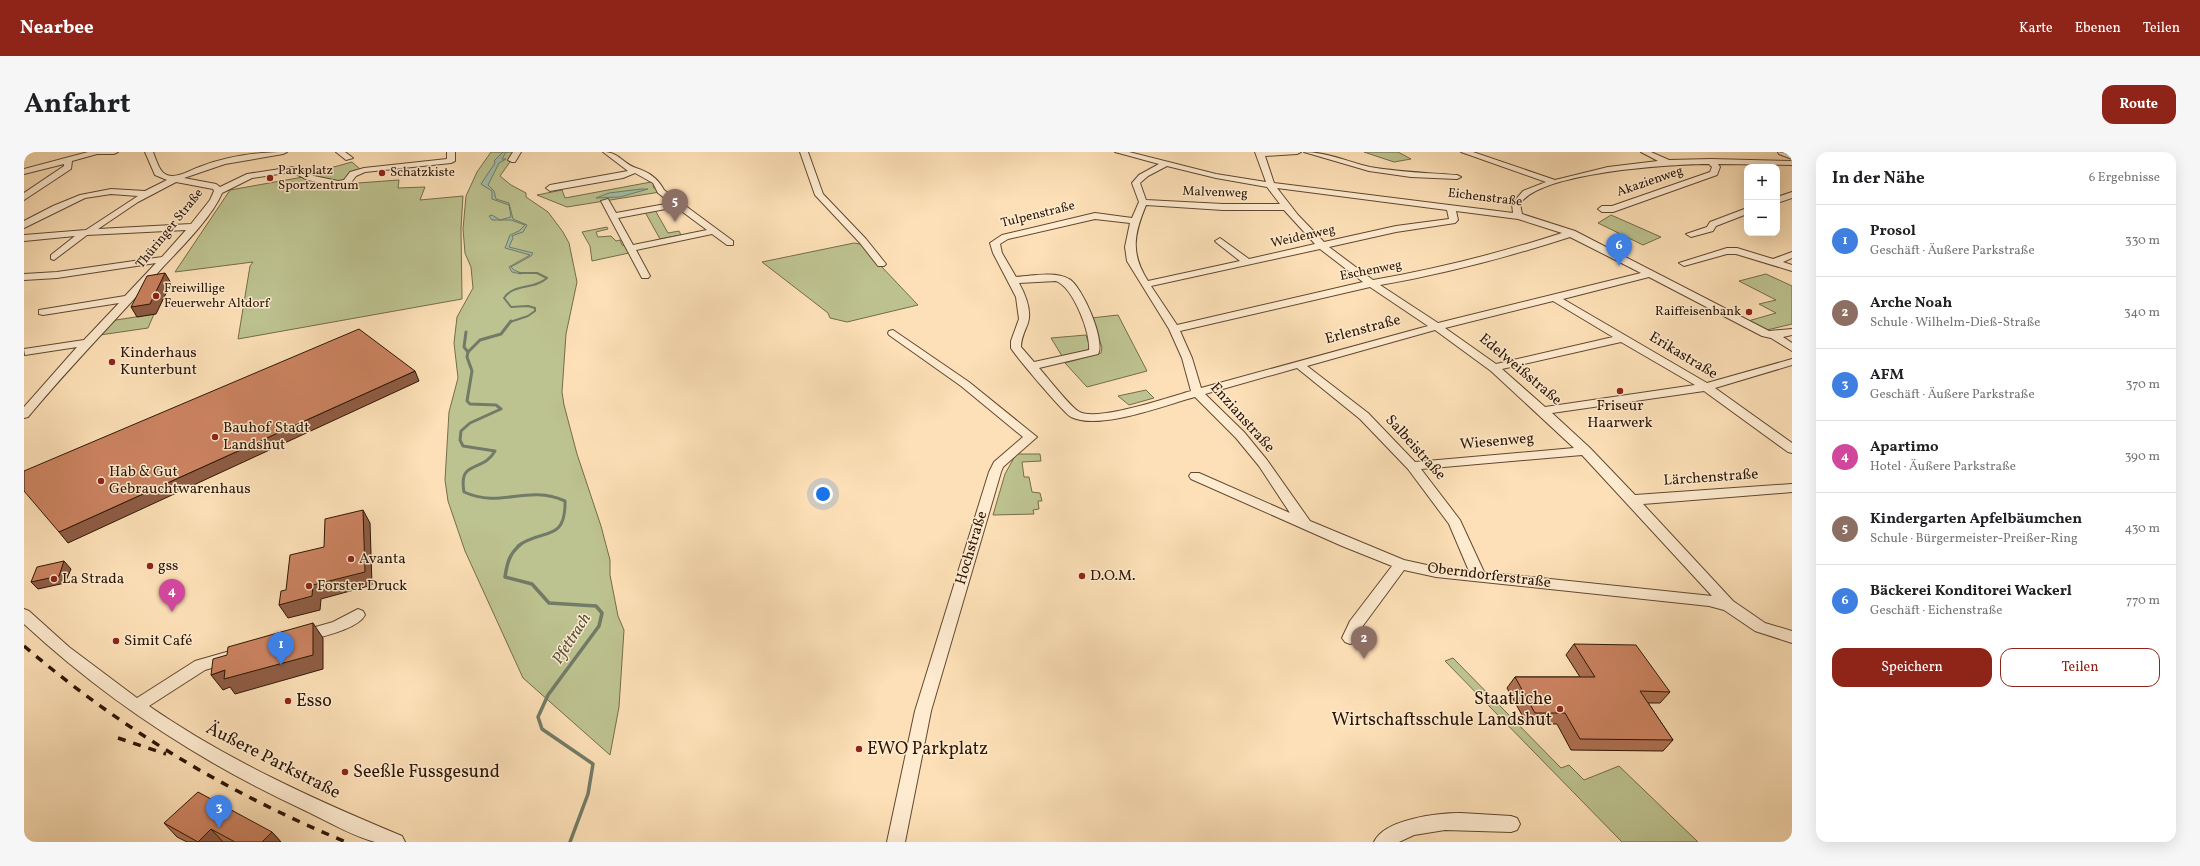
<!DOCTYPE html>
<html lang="de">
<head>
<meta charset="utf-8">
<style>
	:root { --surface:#fff; --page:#f6f6f6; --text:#202124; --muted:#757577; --line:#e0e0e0; --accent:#8f2418 }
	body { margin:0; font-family:Vollkorn,serif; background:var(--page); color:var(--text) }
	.controls { position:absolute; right:12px; top:12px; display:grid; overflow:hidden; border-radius:8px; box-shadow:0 4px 16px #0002 }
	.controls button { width:36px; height:36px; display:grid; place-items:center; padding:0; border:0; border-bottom:1px solid var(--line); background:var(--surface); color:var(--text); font:20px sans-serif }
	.you { position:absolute; left:799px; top:342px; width:14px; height:14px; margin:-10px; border:3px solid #fff; border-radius:50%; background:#1a73e8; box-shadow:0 0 0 6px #1a73e833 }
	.badge { display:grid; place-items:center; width:26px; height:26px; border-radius:50%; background:var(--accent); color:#fff; font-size:13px; font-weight:700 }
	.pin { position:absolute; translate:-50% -33px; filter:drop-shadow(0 1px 2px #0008) }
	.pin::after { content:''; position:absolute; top:21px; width:14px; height:12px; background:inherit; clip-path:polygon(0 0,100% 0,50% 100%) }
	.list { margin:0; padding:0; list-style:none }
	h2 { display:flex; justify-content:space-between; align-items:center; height:52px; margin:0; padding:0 16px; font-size:17px }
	h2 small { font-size:13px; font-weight:400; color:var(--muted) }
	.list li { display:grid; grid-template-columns:26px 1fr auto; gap:12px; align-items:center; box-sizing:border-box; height:72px; padding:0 16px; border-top:1px solid var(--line) }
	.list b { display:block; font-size:15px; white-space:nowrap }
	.list p { margin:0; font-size:13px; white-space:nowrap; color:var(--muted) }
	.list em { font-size:13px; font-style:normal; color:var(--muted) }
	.actions { display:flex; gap:8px; padding:12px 16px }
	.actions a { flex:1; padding:9px 0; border:1px solid var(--accent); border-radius:12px; text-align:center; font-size:14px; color:var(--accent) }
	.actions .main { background:var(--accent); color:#fff }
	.map { position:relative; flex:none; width:1768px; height:690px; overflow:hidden; border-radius:12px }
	header { display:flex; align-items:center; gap:24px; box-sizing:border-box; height:56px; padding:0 20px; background:var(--accent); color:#fff }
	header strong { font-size:19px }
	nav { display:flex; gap:22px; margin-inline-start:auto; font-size:14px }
	.intro { display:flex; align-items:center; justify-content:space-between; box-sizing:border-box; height:96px; padding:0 24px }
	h1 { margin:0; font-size:28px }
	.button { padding:10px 18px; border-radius:12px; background:var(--accent); color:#fff; font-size:14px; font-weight:700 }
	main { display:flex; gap:24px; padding:0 24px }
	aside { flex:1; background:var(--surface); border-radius:12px; box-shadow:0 4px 16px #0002 }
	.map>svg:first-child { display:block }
</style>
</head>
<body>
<header>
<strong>Nearbee</strong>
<nav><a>Karte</a><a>Ebenen</a><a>Teilen</a></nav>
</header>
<div class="intro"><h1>Anfahrt</h1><a class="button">Route</a></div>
<main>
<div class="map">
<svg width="1768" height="690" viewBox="0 0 1768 690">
	<rect width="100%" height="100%" fill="#fde0b7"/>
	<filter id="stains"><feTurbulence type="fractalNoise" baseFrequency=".005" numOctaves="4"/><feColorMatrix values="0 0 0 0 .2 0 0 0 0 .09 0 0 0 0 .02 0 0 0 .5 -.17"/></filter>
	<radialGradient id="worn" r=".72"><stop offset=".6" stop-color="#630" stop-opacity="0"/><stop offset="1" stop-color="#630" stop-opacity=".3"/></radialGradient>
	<g fill="#bdc390" stroke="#756c4a">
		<path d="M467,0H489L488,7L476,24L487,33L502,41V45L524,60L539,80L545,91L553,130L542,182L538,240L540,253L553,302L577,374L586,408V423L594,464L600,478L595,555L586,603L499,526L441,399L424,349L421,328L425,260L434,226L430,191L433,165L449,136L447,115L441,101L439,77L442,44L453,20Z"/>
		<path d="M1340,0H1374L1387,7L1370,10Z"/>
		<path d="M328,10L336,17L320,30L296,27L284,22Z"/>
		<path d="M279,25L306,33L375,28L374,36L401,35L396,48L439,44L437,76L438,147L214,187L226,114L229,110L151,120L206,38Z"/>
		<path d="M627,30L630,31L629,35L636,40L543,55L513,43L538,38L541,46Z"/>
		<path d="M631,58L644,81L655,79L657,83L636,87L621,60Z"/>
		<path d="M1587,63L1637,85L1619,93L1574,71Z"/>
		<path d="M583,75L584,77L572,80L574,85L587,84L592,89L596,88L598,93L601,94L605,101L568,109L566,94L558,80Z"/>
		<path d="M830,91L836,92L894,153L823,170L806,166L804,161L738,110Z"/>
		<path d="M1742,122L1768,134V172L1743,178L1724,169L1752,161L1735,152L1752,148L1715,129Z"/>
		<path d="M130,162L124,176L76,183L92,168Z"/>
		<path d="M1094,163L1123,219L1063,235L1041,211L1077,201L1078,195L1067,166Z"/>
		<path d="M1062,183L1066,196L1064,198L1038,204L1027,186Z"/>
		<path d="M1122,238L1130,246L1105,253L1094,244Z"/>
		<path d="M992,302H1016L1017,309L998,310L1000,325H1005L1008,340L1016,341L1018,349H1014L1015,357L1009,358L1010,362L969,363L981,322Z"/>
		<path d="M1429,506L1537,616L1545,613L1560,628L1595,614L1674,690H1598L1421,509Z"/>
	</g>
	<g fill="#a0beaa" stroke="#727b67">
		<path d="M479,0H482L478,7H482L475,11L464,33L470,39L472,47L485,51L489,67L503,73L499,80L488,84L489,86L485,95L509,101L507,104L487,115L490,118L497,121V122L488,120L485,115L506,103L481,96L486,83L495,79L501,73L487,68H468L465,64L468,63L476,68L487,65L485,53L468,47V39L457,32L471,11L470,9Z"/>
		<path d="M617,37H624L596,45L572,46L585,41Z"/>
	</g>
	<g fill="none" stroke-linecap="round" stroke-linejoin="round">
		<path stroke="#727b67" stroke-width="2" d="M486,170L504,164L511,159V156L504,154L487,155L480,146C490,131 510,138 523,126L513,121H495"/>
		<g stroke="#727b67" stroke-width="3">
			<path d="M487,169L477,182L456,188L444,200L443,205L448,219L443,249L446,252L472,253L477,257L446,271L437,279L436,288L439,294L471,299C459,321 434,307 440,340C478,357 502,332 541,349C542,391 518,376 494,394"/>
			<path d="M442,180L440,195L444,200"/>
		</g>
		<path stroke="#727b67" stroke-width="3.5" d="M496,393C485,402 483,412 481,425L508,432L525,451L572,454L578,461L575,474L524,543L514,565L518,577L569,612L564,642L546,690"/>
		<defs>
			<g id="minor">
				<path d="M64,0H94L90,2H73L48,9L47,17L0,48V41L40,14V12L0,22V17Z"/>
				<path d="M121,0H129C132,7 135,20 143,23C153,27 168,17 178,14C205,4 234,0 263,0L259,2L201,12L160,26L192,32L196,35L223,22L269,15L290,24L314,29L320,28L326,20L340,16L423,7V0H431V9L427,11L341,20L332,24L326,32L314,35L284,28L268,20L228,26L198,41C188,65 157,96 138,116C94,166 47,213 4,265L0,266V255L53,195L1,203L0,197L60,188L95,151L19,163L15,162V158L101,144L132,111L33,126L0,128V122L33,120L138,105L162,78L63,83L30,108L27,107V103L51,84L0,89V83L62,78L114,44L87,42L61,46L0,76V69L29,54L56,43L87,37L121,39L143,28L131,23ZM152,30L189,37L190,39L186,48L167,72L74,77L114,50Z"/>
				<path d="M312,0H321L329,6L322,8Z"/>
				<path d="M489,0H497L491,10H488L484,8Z"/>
				<path d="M579,0C595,0 598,11 612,16C624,20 633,25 640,38L709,89V93H703L688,82L612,98L626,124L624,126H618L577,49L584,47L592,61L647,51L634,41L629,31L611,21L599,26L526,39L522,36L526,33L604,19ZM652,55L683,78L609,93L594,66Z"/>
				<path d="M776,0H784L799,42L842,87L862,112L860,114H854L836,91L791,43Z"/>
				<path d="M1091,0H1105L1192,22L1242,30L1231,0H1277L1273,2L1241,4L1250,31L1489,61L1488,52L1499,39L1522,30L1437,0H1449L1531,28L1584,15L1634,9L1617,0H1627L1645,8L1687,7L1768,9V13L1694,12L1696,15L1693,23L1589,60H1578L1574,57L1578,54H1588L1686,20L1688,15L1685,12C1649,12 1515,20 1496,52L1498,62L1551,79L1745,179L1768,177V183L1759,185L1768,191V199L1747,186L1738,184L1625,125L1539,147L1683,231L1768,207V213L1691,236L1768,291V301L1764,300L1680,239L1528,261L1566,296L1611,343L1768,332V340L1619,352L1709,449L1741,471L1768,479V491L1731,479L1700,458L1685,454L1412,425L1380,418L1338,475L1331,490L1326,492L1321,490L1318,486L1326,469L1368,414L1318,394L1167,327L1165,324L1167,321H1175L1266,361L1235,314L1212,286L1171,245C1141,253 1075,279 1047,265C1040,261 993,206 987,196V189L995,167L992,145L969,101L966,91L978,83L1071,61L1108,66L1115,50L1108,31L1115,23L1135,12ZM1143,14L1192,26L1243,35L1256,52H1199L1122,48L1116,31L1124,24ZM1253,36L1423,58L1425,67L1372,74L1300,90L1274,63ZM1122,53L1199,58H1260L1291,92L1225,107L1196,86L1191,89L1193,91L1216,109L1124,129C1106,101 1110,82 1122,53ZM1432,59L1494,67L1538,81C1476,101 1413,117 1349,128L1305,95L1372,80L1431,71L1434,68ZM1071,67L1106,71L1101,95L1103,109L1145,177L1158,206L1167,239C1145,245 1071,271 1054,259C1045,253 1024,226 1015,216L1074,202C1082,189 1058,134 1045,127C1031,119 1007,124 992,125L978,101L976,92L984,87ZM1546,85L1617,121L1414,171L1356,133C1420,122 1484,105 1546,85ZM1296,97L1339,130L1153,173L1127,134ZM1032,129C1049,135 1067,181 1065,198L1010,210L997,195C997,186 1001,179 1004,171C1008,158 1001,142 995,131ZM1346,135L1404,174L1177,236L1168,206L1156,179ZM1529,149L1589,185L1472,212L1421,176ZM1411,178L1467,219L1550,296L1391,310L1344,261L1283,214ZM1597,190L1671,233L1521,255L1478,217ZM1273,216L1336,267L1384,317L1425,372L1445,419L1412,415L1380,408L1286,369L1243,308L1220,280L1181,242ZM1558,303L1688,444L1460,420L1436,368L1397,317Z"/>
				<path d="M1280,0C1303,0 1324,10 1346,15C1375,20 1404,21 1433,23L1437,25L1433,27L1387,25L1345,19Z"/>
				<path d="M1754,0L1768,2V7L1755,2Z"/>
				<path d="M1768,40V46L1753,51V45Z"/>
				<path d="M1723,56V62L1692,74L1689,79L1667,85L1662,82L1683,75L1686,70Z"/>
				<path d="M1703,96H1713L1749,107L1768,100V106L1759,110L1768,113V119L1712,102H1703L1660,114L1655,111Z"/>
				<path d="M869,178L945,230L1013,285L979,315L977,320L907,559L881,690H863L891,559L965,320L970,310L999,285L937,234L865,183L864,181L865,179Z"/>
				<path d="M0,457L5,459L45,495L113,546L171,509L206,499L211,501L214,505L211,509L181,518L125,554C203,608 291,648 378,684L381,690C372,690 360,690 351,690C328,684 303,669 282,659C178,611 83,549 0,472Z"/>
				<path d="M334,457L339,459L341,463C333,478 295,485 279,490L274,488L271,484L274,480L309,470Z"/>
				<path d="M1437,661L1487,664L1493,666L1496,672L1493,678L1487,680L1421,678L1390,683L1375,690H1350C1360,667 1414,661 1437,661Z"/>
			</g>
		</defs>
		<use href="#minor" stroke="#614830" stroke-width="2"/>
		<use href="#minor" fill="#feebd0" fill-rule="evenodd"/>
		<g stroke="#2d1603" stroke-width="3.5" stroke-dasharray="8 8" stroke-linecap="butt">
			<path d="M0,494C97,577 204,641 322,690"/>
			<path d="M94,586L142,602"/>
		</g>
	</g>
	<g fill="#af7153" stroke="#2d1603">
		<path d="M1550,492L1646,540L1636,551H1624L1649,588L1639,599L1547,598L1533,572H1503L1483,536L1491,525H1556L1542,503Z"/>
		<path d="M140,671L248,680L257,690H163L153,685Z"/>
	</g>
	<g fill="#8f5c44" stroke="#2d1603">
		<path d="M141,121L147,131L132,162L113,165L107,155Z"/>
		<path d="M391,219L395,229L44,391L35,380Z"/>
		<path d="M339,358L346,371L348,433L297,447L296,458L264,466L255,453L289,433Z"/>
		<path d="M40,409L47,417L41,431L14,437L7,430Z"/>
		<path d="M289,471L299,486V517L211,542L206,535L199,538L187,523L201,518Z"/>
		<path d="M187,677L199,690H174Z"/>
		<path d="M248,680L257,690H238Z"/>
	</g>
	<g fill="#cc8361" stroke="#2d1603">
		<path d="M141,121L126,152L107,155L123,124Z"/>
		<path d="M335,177L391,219L35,380L0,339V319Z"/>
		<path d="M339,358L341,420L289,433L288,444L255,453L257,439L262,438L266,403L300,395L301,367Z"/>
		<path d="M40,409L35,424L7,430L13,415Z"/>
		<path d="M289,471V503L200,527L201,518L187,523L189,507L203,503L204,495Z"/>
		<path d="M1550,492L1612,493L1646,540L1616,539L1649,588L1556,587L1541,561H1511L1491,525H1571Z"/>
		<path d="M174,640L248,680L238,690H211L187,677L174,690L140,671Z"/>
	</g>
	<g fill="#8f2418" stroke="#feebd0" stroke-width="1.5">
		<circle cx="358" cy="21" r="4"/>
		<circle cx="246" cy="26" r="4"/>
		<circle cx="132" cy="144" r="4"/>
		<circle cx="1725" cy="160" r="4"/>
		<circle cx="88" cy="210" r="4"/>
		<circle cx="1596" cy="239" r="4"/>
		<circle cx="191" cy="285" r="4"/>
		<circle cx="77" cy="329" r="4"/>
		<circle cx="327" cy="407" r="4"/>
		<circle cx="126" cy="414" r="4"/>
		<circle cx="1058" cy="424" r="4"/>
		<circle cx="30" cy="427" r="4"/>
		<circle cx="285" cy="434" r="4"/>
		<circle cx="92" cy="489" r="4"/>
		<circle cx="264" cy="549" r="4"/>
		<circle cx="1536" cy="557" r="4"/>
		<circle cx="835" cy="597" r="4"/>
		<circle cx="321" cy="620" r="4"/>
	</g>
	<g text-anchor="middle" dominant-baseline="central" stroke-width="3" stroke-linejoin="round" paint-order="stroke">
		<g font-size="13" fill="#2d1603" stroke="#feebd0" text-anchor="start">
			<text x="254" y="19">Parkplatz<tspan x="254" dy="15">Sportzentrum</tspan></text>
			<text x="366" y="21">Schatzkiste</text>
			<text x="140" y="137">Freiwillige<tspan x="140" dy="15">Feuerwehr Altdorf</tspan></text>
			<text x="1717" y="160" text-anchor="end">Raiffeisenbank</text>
		</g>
		<g font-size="13" fill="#2d1603" stroke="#feebd0">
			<text transform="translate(1626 30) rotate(-19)">Akazienweg</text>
			<text transform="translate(1191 41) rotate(2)">Malvenweg</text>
			<text transform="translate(1461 46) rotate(7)">Eichenstraße</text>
			<text transform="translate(1014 63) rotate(-14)">Tulpenstraße</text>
			<text transform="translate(146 77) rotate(-51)">Thüringer Straße</text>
			<text transform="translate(1279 85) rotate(-13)">Weidenweg</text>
			<text transform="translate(1347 119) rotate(-11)">Eschenweg</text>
		</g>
		<g font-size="15" fill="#2d1603" stroke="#feebd0">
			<text transform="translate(1339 178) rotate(-15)">Erlenstraße</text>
			<text transform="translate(1659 204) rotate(31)">Erikastraße</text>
			<text transform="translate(1496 218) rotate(40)">Edelweißstraße</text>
			<text transform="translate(1218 266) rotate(48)">Enzianstraße</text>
			<text transform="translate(1473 290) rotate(-5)">Wiesenweg</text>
			<text transform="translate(1391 296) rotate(48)">Salbeistraße</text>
			<text transform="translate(1687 326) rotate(-4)">Lärchenstraße</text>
			<text transform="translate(948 396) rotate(-73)">Hochstraße</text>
			<text transform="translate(1465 424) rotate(7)">Oberndorferstraße</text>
		</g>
		<g font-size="15" fill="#2d1603" stroke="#feebd0" text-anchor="start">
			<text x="96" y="201">Kinderhaus<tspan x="96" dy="17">Kunterbunt</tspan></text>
			<text x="1596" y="254" text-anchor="middle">Friseur<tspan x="1596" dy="17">Haarwerk</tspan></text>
			<text x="199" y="276">Bauhof Stadt<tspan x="199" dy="17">Landshut</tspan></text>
			<text x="85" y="320">Hab &amp; Gut<tspan x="85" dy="17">Gebrauchtwarenhaus</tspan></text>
			<text x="335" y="407">Avanta</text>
			<text x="134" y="414">gss</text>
			<text x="1066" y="424">D.O.M.</text>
			<text x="38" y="427">La Strada</text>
			<text x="293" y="434">Forster Druck</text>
			<text x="100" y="489">Simit Café</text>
		</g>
		<g font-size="16" font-style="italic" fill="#55513d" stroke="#feebd0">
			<text transform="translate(548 487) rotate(-57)">Pfettrach</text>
		</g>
		<g font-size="18" fill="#2d1603" stroke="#feebd0" text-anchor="start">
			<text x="1528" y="547" text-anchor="end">Staatliche<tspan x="1528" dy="21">Wirtschaftsschule Landshut</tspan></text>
			<text x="272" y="549">Esso</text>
			<text x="843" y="597">EWO Parkplatz</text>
			<text x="329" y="620">Seeßle Fussgesund</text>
		</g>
		<g font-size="18" fill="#2d1603" stroke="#feebd0">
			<text transform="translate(249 609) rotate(27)">Äußere Parkstraße</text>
		</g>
	</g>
	<rect width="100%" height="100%" filter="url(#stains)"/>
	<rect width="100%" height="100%" fill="url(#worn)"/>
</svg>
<div class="controls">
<button>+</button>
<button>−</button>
</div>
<div class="you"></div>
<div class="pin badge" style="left:257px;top:513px;background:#3f7fe0">1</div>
<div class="pin badge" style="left:1340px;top:507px;background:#8d6e63">2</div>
<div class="pin badge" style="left:195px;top:676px;background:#3f7fe0">3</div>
<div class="pin badge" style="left:148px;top:460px;background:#d1479c">4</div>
<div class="pin badge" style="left:651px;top:70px;background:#8d6e63">5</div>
<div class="pin badge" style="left:1595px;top:114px;background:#3f7fe0">6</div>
</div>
<aside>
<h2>In der Nähe<small>6 Ergebnisse</small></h2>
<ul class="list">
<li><span class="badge" style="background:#3f7fe0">1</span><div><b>Prosol</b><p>Geschäft · Äußere Parkstraße</p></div><em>330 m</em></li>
<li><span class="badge" style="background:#8d6e63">2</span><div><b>Arche Noah</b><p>Schule · Wilhelm-Dieß-Straße</p></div><em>340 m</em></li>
<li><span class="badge" style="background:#3f7fe0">3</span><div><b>AFM</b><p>Geschäft · Äußere Parkstraße</p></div><em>370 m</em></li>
<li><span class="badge" style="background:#d1479c">4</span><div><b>Apartimo</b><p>Hotel · Äußere Parkstraße</p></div><em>390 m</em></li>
<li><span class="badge" style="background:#8d6e63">5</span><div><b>Kindergarten Apfelbäumchen</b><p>Schule · Bürgermeister-Preißer-Ring</p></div><em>430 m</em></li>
<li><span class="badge" style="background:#3f7fe0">6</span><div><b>Bäckerei Konditorei Wackerl</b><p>Geschäft · Eichenstraße</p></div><em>770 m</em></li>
</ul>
<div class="actions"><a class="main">Speichern</a><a>Teilen</a></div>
</aside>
</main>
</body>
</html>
